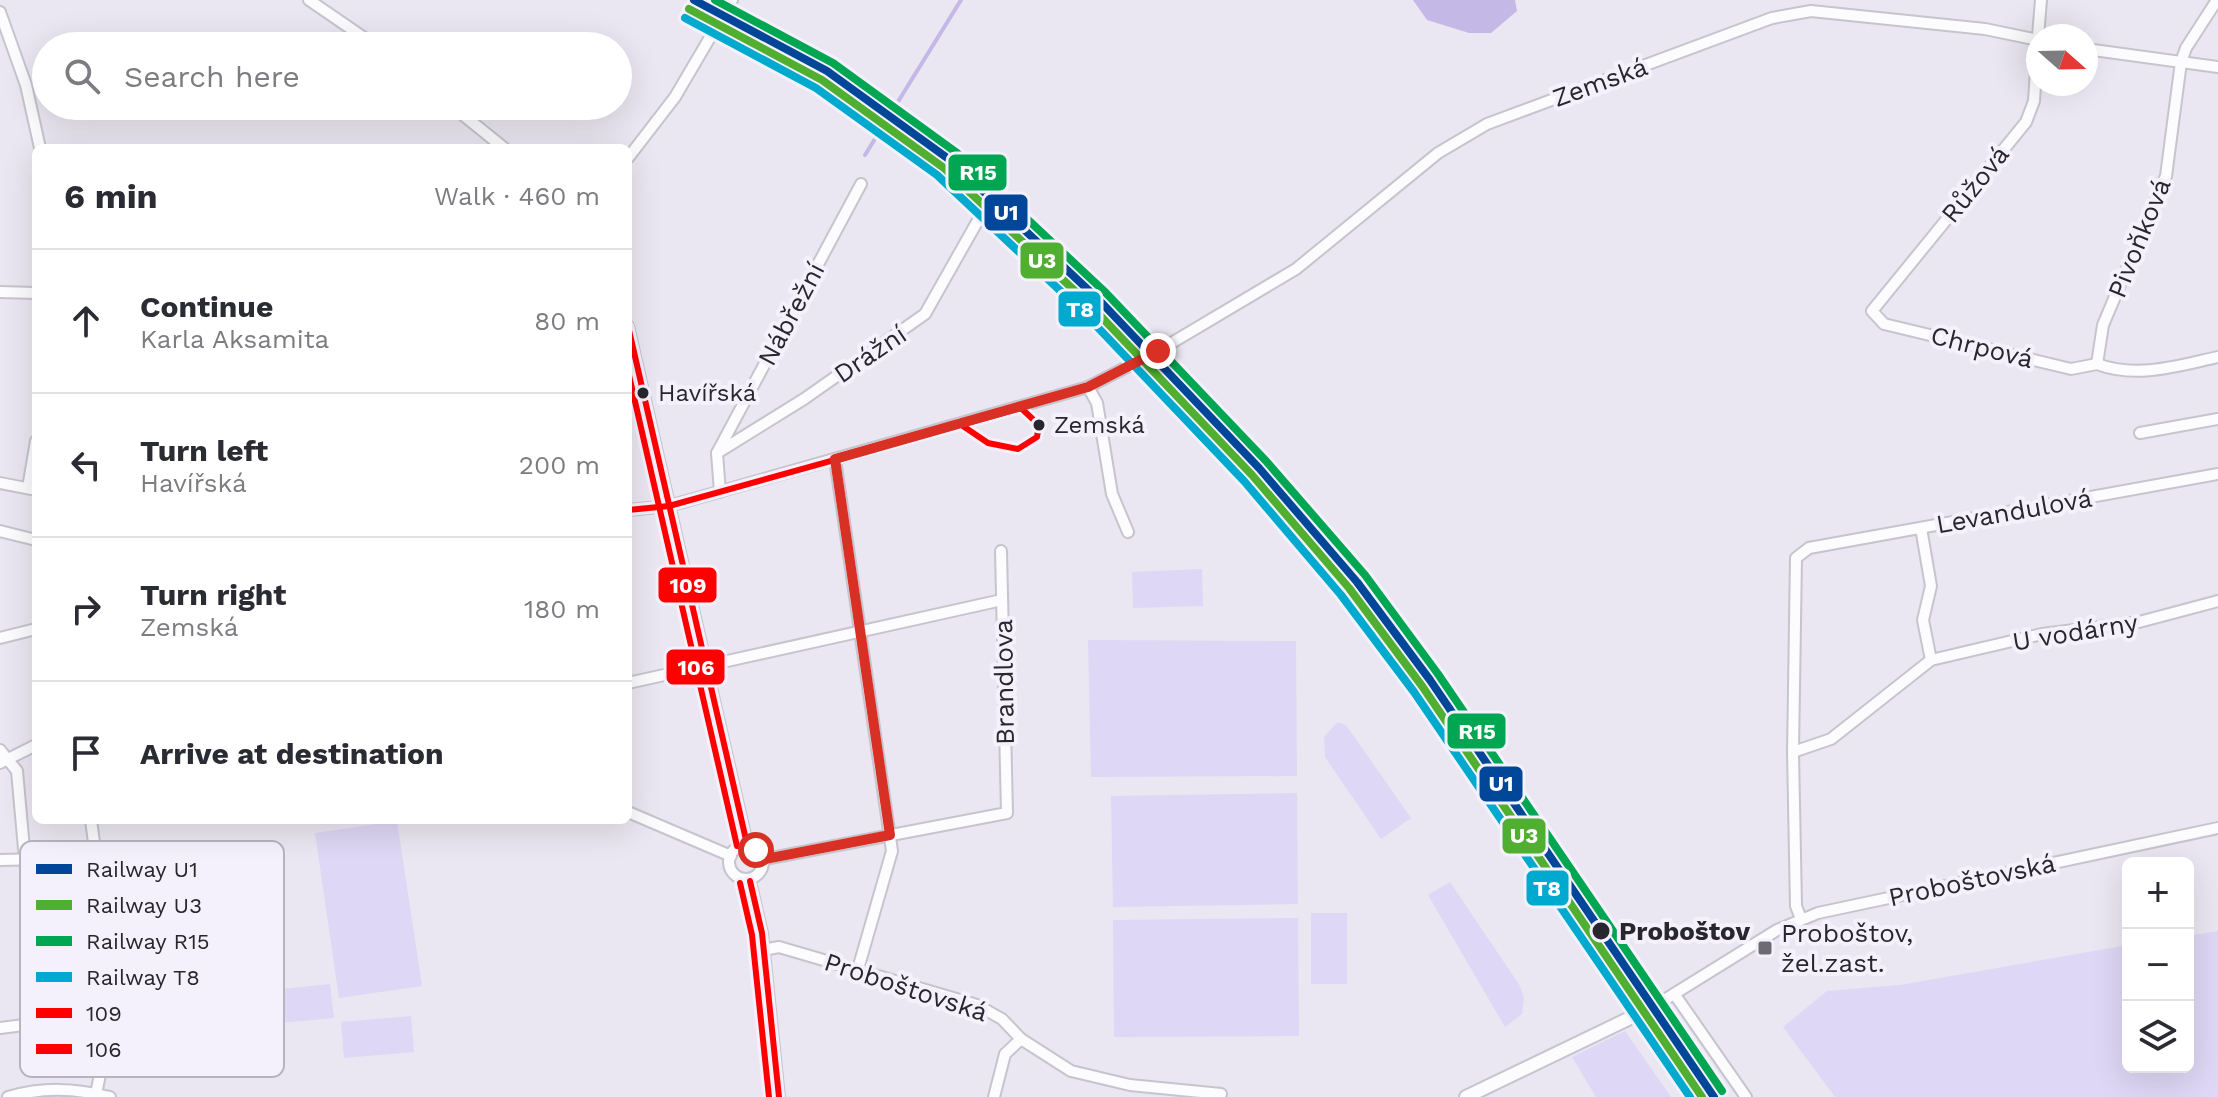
<!DOCTYPE html>
<html lang="en">
<head>
<meta charset="utf-8">
<style>
	:root { --surface:#fff; --page:#f7f7f7; --text:#2b2b33; --muted:#7c7c81; --line:#e1e1e2 }
	body { margin:0; font-family:"Work Sans",sans-serif; background:var(--page); color:var(--text) }
	.controls { position:absolute; right:24px; bottom:24px; display:grid; overflow:hidden; border-radius:12px; box-shadow:0 8px 32px #0002 }
	.controls button { width:72px; height:72px; display:grid; place-items:center; padding:0; border:0; border-bottom:2px solid var(--line); background:var(--surface); color:var(--text); font:40px sans-serif }
	.compass { position:absolute; left:2026px; top:24px; width:72px; height:72px; border-radius:50%; background:var(--surface); box-shadow:0 8px 32px #0002; rotate:110deg }
	.stop { position:absolute; width:24px; height:24px; margin:-18px; border:6px solid #d93025; border-radius:50%; background:#fff }
	.stop.end { background:#d93025; border-color:#fff; box-shadow:0 2px 8px #0008 }
	.list { margin:0; padding:0; list-style:none }
	h2 { display:flex; justify-content:space-between; align-items:center; height:104px; margin:0; padding:0 32px; font-size:34px }
	h2 small { font-size:26px; font-weight:400; color:var(--muted) }
	.list li { display:grid; grid-template-columns:52px 1fr auto; gap:24px; align-items:center; box-sizing:border-box; height:144px; padding:0 32px; border-top:2px solid var(--line) }
	.list b { display:block; font-size:30px; white-space:nowrap }
	.list p { margin:0; font-size:26px; white-space:nowrap; color:var(--muted) }
	.list em { font-size:26px; font-style:normal; color:var(--muted) }
	.icon { flex:none; width:44px; height:44px; fill:none; stroke:currentColor; stroke-width:2; stroke-linecap:round; stroke-linejoin:round }
	.map { position:relative; flex:none; width:2218px; height:1097px; overflow:hidden }
	.search { position:absolute; background:var(--surface); box-shadow:0 8px 32px #0002; left:32px; top:32px; width:600px; height:88px; display:flex; align-items:center; gap:20px; box-sizing:border-box; padding:0 28px; border-radius:44px; color:var(--muted); font-size:30px }
	.panel { position:absolute; background:var(--surface); box-shadow:0 8px 32px #0002; left:32px; top:144px; width:600px; height:680px; border-radius:12px }
	.map>svg:first-child { display:block }
</style>
</head>
<body>
<div class="map">
<svg width="2218" height="1097" viewBox="0 0 2218 1097">
	<rect width="100%" height="100%" fill="#eae7f2"/>
	<g fill="#ded7f5">
		<path d="M1202,569L1203,606L1133,608L1132,572Z"/>
		<path d="M1088,640L1296,641L1297,776L1091,777Z"/>
		<path d="M1338,722L1346,725L1411,818L1381,839L1325,757L1324,737Z"/>
		<path d="M1297,793L1298,904L1113,907L1111,796Z"/>
		<path d="M397,821L422,986L339,998L315,833Z"/>
		<path d="M1450,882L1520,986L1524,998L1522,1014L1505,1027L1428,895Z"/>
		<rect x="1311" y="913" width="36" height="71"/>
		<path d="M1298,918L1299,1036L1114,1037L1113,920Z"/>
		<path d="M2218,931V1097H1835L1783,1027L1827,991L1900,985L2128,945V1067H2188V936Z"/>
		<path d="M330,984L334,1018L268,1024L267,1017L235,1020L233,994Z"/>
		<path d="M411,1016L414,1052L344,1058L341,1022Z"/>
		<path d="M1625,1031L1671,1097H1596L1572,1057Z"/>
	</g>
	<path fill="#c4b8e7" d="M1413,0H1515L1517,11L1491,33H1469L1427,20Z"/>
	<g fill="none" stroke-linecap="round" stroke-linejoin="round">
		<path stroke="#c4b8e7" stroke-width="4" d="M865,155L961,0"/>
		<defs>
			<g id="minor">
				<path d="M309,0L376,46"/>
				<path d="M0,12L26,85L40,148"/>
				<path d="M2038,36L2041,0"/>
				<path d="M2038,38L2034,101L2026,122L1872,311L1884,324L2071,369L2097,364"/>
				<path d="M2086,49L2218,67"/>
				<path d="M452,106L504,148"/>
				<path d="M628,158L675,97L732,0"/>
				<path d="M0,292L36,293"/>
				<path d="M628,326L747,844"/>
				<path d="M2097,364L2103,325L2166,176L2181,62L2186,48L2217,0"/>
				<path d="M2097,364C2137,379 2177,366 2218,357"/>
				<path d="M1088,387L1097,403L1112,494L1128,532"/>
				<path d="M2140,433L2218,419"/>
				<path d="M717,453L804,399L925,314L981,215"/>
				<path d="M835,459L892,851L858,969"/>
				<path d="M0,483L36,490"/>
				<path d="M28,488L36,441"/>
				<path d="M720,492L717,453L861,184"/>
				<path d="M628,510L669,506L1088,387L1158,351L1296,269L1438,153L1487,124L1772,18L1811,11L1985,29L2038,40"/>
				<path d="M1921,528L1931,586L1923,620L1931,660"/>
				<path d="M0,531L36,540"/>
				<path d="M0,638L36,629"/>
				<path d="M628,683L1002,600"/>
				<path d="M0,750L17,771L38,1004L36,1014L24,1025L0,1028"/>
				<path d="M1793,752L1831,739L1931,660L2042,634L2139,622L2218,601"/>
				<path d="M0,763L36,745"/>
				<path d="M628,812L731,856"/>
				<path d="M91,820L99,880L109,1030L96,1094"/>
				<circle cx="746" cy="862" r="17"/>
				<path d="M0,860L95,858"/>
				<path d="M760,860L1007,813L1001,551"/>
				<path d="M750,881L762,933L779,1097"/>
				<path d="M1801,919L1796,906L1793,752L1796,558L1809,548L2218,474"/>
				<path d="M763,950L779,947L977,1005L1002,1019L1021,1039L1071,1071L1130,1085L1221,1094"/>
				<path d="M1675,995L1746,1097"/>
				<path d="M1653,1007L1777,930L1818,913L2218,828"/>
				<path d="M8,1097C43,1087 74,1088 110,1097"/>
				<path d="M994,1097L1005,1054L1021,1039"/>
			</g>
			<path id="tertiary" d="M1466,1097L1653,1007"/>
		</defs>
		<use href="#minor" stroke="#c6c4cd" stroke-width="14"/>
		<use href="#tertiary" stroke="#c6c4cd" stroke-width="16"/>
		<use href="#minor" stroke="#fcfbfd" stroke-width="10"/>
		<use href="#tertiary" stroke="#fcfbfd" stroke-width="12"/>
		<defs>
			<g id="bus-1">
				<path d="M628,326L747,844"/>
				<path d="M960,424L988,443L1018,449L1037,437L1039,425L1021,408"/>
				<path d="M628,510L669,506L1021,408"/>
				<path d="M750,881L762,933L779,1097"/>
			</g>
			<g id="bus-2">
				<path d="M628,371L737,846"/>
				<path d="M740,883L752,935L769,1097"/>
			</g>
		</defs>
		<use href="#bus-1" stroke="#f4f1fd" stroke-width="12"/>
		<use href="#bus-2" stroke="#f4f1fd" stroke-width="12"/>
		<use href="#bus-1" stroke="#f00" stroke-width="6"/>
		<use href="#bus-2" stroke="#f00" stroke-width="6"/>
		<defs>
			<path id="rail-1" d="M694,0L827,71L950,160L1099,300L1259,468L1357,582L1430,680L1714,1097"/>
			<path id="rail-2" d="M689,9L822,80L944,168L1092,307L1252,475L1349,588L1422,686L1702,1097"/>
			<path id="rail-3" d="M715,0L833,63L957,153L1106,293L1266,461L1365,575L1438,674L1722,1091"/>
			<path id="rail-4" d="M685,18L816,88L937,175L1085,314L1244,481L1341,595L1414,692L1690,1097"/>
		</defs>
		<use href="#rail-1" stroke="#f4f1fd" stroke-width="14"/>
		<use href="#rail-2" stroke="#f4f1fd" stroke-width="14"/>
		<use href="#rail-3" stroke="#f4f1fd" stroke-width="14"/>
		<use href="#rail-4" stroke="#f4f1fd" stroke-width="14"/>
		<use href="#rail-1" stroke="#00479a" stroke-width="8"/>
		<use href="#rail-2" stroke="#50af30" stroke-width="8"/>
		<use href="#rail-3" stroke="#00a651" stroke-width="8"/>
		<use href="#rail-4" stroke="#00a9ce" stroke-width="8"/>
	</g>
	<g fill="none" stroke-linecap="round" stroke-linejoin="round">
		<path stroke="#d93025" stroke-width="10" d="M756,850L760,860L890,835L835,459L1088,387L1158,351"/>
	</g>
	<g fill="#28262e" stroke="#f4f1fd" stroke-width="3">
		<circle cx="643" cy="393" r="7"/>
		<circle cx="1039" cy="425" r="7"/>
		<circle cx="1601" cy="931" r="10"/>
	</g>
	<rect fill="#6c6a73" stroke="#f4f1fd" stroke-width="3" x="1757" y="940" width="16" height="16" rx="4"/>
	<g text-anchor="middle" dominant-baseline="central" stroke-width="8" stroke-linejoin="round" paint-order="stroke">
		<g font-size="24" fill="#28262e" stroke="#f4f1fd" text-anchor="start">
			<text x="658" y="393">Havířská</text>
			<text x="1054" y="425">Zemská</text>
		</g>
		<g font-size="26" fill="#28262e" stroke="#f4f1fd">
			<text transform="translate(1600 82) rotate(-20)">Zemská</text>
			<text transform="translate(1975 184) rotate(-51)">Růžová</text>
			<text transform="translate(2139 238) rotate(-68)">Pivoňková</text>
			<text transform="translate(791 314) rotate(-62)">Nábřežní</text>
			<text transform="translate(1982 347) rotate(14)">Chrpová</text>
			<text transform="translate(870 354) rotate(-34)">Drážní</text>
			<text transform="translate(2014 511) rotate(-10)">Levandulová</text>
			<text transform="translate(2075 632) rotate(-9)">U vodárny</text>
			<text transform="translate(1004 682) rotate(-91)">Brandlova</text>
			<text transform="translate(1972 880) rotate(-12)">Proboštovská</text>
			<text transform="translate(906 987) rotate(18)">Proboštovská</text>
		</g>
		<g font-size="26" font-weight="bold" fill="#28262e" stroke="#f4f1fd" text-anchor="start">
			<text x="1619" y="931">Proboštov</text>
		</g>
		<g font-size="26" fill="#28262e" stroke="#f4f1fd" text-anchor="start">
			<text x="1781" y="933">Proboštov,<tspan x="1781" dy="30">žel.zast.</tspan></text>
		</g>
	</g>
	<rect x="20" y="841" width="264" height="236" rx="12" fill="#f4f1fd" stroke="#b7b4bf" stroke-width="2"/>
	<rect x="36" y="864" width="36" height="10" fill="#00479a"/>
	<rect x="36" y="900" width="36" height="10" fill="#50af30"/>
	<rect x="36" y="936" width="36" height="10" fill="#00a651"/>
	<rect x="36" y="972" width="36" height="10" fill="#00a9ce"/>
	<rect x="36" y="1008" width="36" height="10" fill="#f00"/>
	<rect x="36" y="1044" width="36" height="10" fill="#f00"/>
	<g font-size="22" fill="#28262e">
		<text x="86" y="877">Railway U1</text>
		<text x="86" y="913">Railway U3</text>
		<text x="86" y="949">Railway R15</text>
		<text x="86" y="985">Railway T8</text>
		<text x="86" y="1021">109</text>
		<text x="86" y="1057">106</text>
	</g>
	<g stroke="#f4f1fd" stroke-width="3">
		<rect x="947" y="153" width="61" height="39" rx="8" fill="#00a651"/>
		<rect x="983" y="193" width="46" height="39" rx="8" fill="#00479a"/>
		<rect x="1019" y="241" width="46" height="39" rx="8" fill="#50af30"/>
		<rect x="1057" y="290" width="45" height="38" rx="8" fill="#00a9ce"/>
		<rect x="657" y="566" width="61" height="38" rx="8" fill="#f00"/>
		<rect x="665" y="648" width="61" height="38" rx="8" fill="#f00"/>
		<rect x="1446" y="712" width="61" height="38" rx="8" fill="#00a651"/>
		<rect x="1478" y="765" width="46" height="38" rx="8" fill="#00479a"/>
		<rect x="1501" y="817" width="46" height="38" rx="8" fill="#50af30"/>
		<rect x="1525" y="869" width="45" height="38" rx="8" fill="#00a9ce"/>
	</g>
	<g font-size="22" text-anchor="middle" font-weight="bold" fill="#fff">
		<text x="978" y="180">R15</text>
		<text x="1006" y="220">U1</text>
		<text x="1042" y="268">U3</text>
		<text x="1080" y="317">T8</text>
		<text x="688" y="593">109</text>
		<text x="696" y="675">106</text>
		<text x="1477" y="739">R15</text>
		<text x="1501" y="791">U1</text>
		<text x="1524" y="843">U3</text>
		<text x="1547" y="896">T8</text>
	</g>
</svg>
<div class="controls">
<button>+</button>
<button>−</button>
<button><svg class="icon" aria-label="layers" viewBox="0 0 24 24"><path d="M12 4l9 5-9 5-9-5zM3 14l9 5 9-5"/></svg></button>
</div>
<svg class="compass" viewBox="-18 -18 36 36"><path d="M0-13l5 13h-10z" fill="#e53935"/><path d="M0 13l5-13h-10z" fill="#7c7c81"/></svg>
<div class="stop" style="left:756px;top:850px"></div>
<div class="stop end" style="left:1158px;top:351px"></div>
<div class="search"><svg class="icon" aria-label="search" viewBox="0 0 24 24"><circle cx="10" cy="10" r="6"/><path d="M15 15l6 6"/></svg>Search here</div>
<section class="panel">
<h2>6 min<small>Walk · 460 m</small></h2>
<ul class="list">
<li><svg class="icon" aria-label="ahead" viewBox="0 0 24 24"><path d="M12 20V5M6 11l6-6 6 6"/></svg><div><b>Continue</b><p>Karla Aksamita</p></div><em>80 m</em></li>
<li><svg class="icon" aria-label="left" viewBox="0 0 24 24"><path d="M17 20v-9H6M10 6l-5 5 5 5"/></svg><div><b>Turn left</b><p>Havířská</p></div><em>200 m</em></li>
<li><svg class="icon" aria-label="right" viewBox="0 0 24 24"><path d="M7 20v-9h11M14 6l5 5-5 5"/></svg><div><b>Turn right</b><p>Zemská</p></div><em>180 m</em></li>
<li><svg class="icon" aria-label="arrive" viewBox="0 0 24 24"><path d="M6 21V4h12l-3 4 3 4H6"/></svg><div><b>Arrive at destination</b></div></li>
</ul>
</section>
</div>
</body>
</html>
